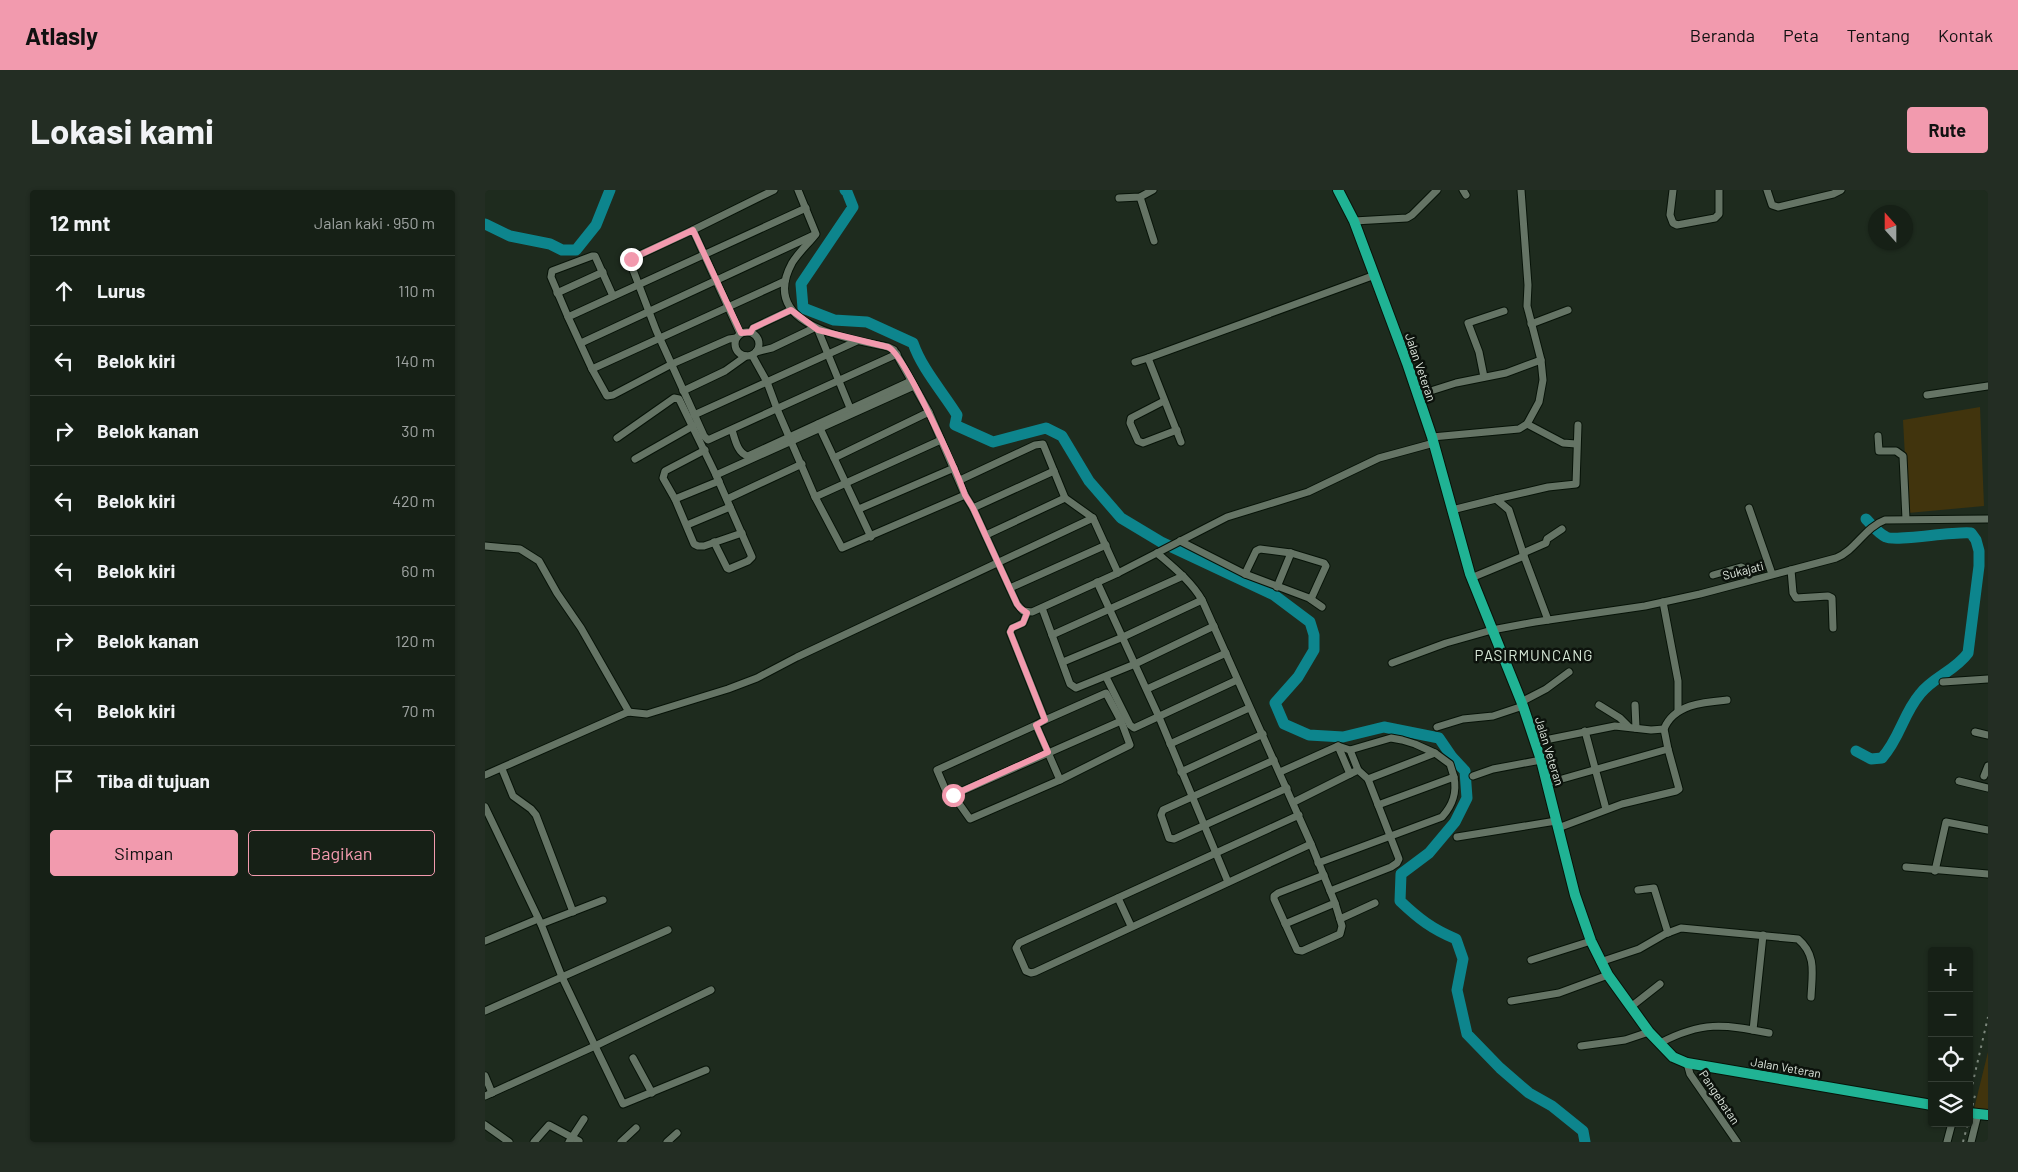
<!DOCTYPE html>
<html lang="id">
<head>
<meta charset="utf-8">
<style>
	:root { --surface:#162016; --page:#232d23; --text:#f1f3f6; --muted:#9ea3a1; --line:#353e35; --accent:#f29aae }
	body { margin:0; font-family:Barlow,sans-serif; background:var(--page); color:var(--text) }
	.controls { position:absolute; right:15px; bottom:15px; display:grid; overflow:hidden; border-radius:5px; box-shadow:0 1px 4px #0004 }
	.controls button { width:45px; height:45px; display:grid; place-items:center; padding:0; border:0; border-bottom:1px solid var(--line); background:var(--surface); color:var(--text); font:25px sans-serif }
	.compass { position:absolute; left:1383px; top:15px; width:45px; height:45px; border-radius:50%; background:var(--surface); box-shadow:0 1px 4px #0004; rotate:339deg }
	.stop { position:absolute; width:15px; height:15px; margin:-11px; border:4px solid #f29aae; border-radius:50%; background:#fff }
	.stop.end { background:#f29aae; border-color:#fff; box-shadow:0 1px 5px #0008 }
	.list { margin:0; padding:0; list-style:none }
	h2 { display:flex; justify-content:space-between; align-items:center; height:65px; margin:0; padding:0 20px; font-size:21px }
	h2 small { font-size:16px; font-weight:400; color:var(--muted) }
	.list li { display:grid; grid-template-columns:32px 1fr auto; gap:15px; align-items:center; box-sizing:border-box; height:70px; padding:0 20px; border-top:1px solid var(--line) }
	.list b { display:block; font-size:19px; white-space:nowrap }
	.list em { font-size:16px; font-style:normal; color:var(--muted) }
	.actions { display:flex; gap:10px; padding:15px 20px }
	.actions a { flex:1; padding:11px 0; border:1px solid var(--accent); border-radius:5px; text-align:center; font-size:18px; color:var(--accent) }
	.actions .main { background:var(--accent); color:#111 }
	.icon { flex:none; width:28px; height:28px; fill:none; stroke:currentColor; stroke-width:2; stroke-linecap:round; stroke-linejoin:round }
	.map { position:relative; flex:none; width:1503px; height:952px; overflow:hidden; border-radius:5px }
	header { display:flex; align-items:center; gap:30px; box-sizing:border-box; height:70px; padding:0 25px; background:var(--accent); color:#111 }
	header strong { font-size:24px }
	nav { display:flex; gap:28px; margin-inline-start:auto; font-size:18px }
	.intro { display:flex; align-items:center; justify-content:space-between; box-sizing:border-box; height:120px; padding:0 30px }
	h1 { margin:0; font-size:35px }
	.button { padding:12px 22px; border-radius:5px; background:var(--accent); color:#111; font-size:18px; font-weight:700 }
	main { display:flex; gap:30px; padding:0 30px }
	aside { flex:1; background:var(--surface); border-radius:5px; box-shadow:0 1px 4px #0004 }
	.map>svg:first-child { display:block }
</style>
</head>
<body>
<header>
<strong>Atlasly</strong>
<nav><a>Beranda</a><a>Peta</a><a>Tentang</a><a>Kontak</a></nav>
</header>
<div class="intro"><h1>Lokasi kami</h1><a class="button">Rute</a></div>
<main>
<aside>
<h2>12 mnt<small>Jalan kaki · 950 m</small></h2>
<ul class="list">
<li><svg class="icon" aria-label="ahead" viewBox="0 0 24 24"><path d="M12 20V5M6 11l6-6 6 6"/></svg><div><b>Lurus</b></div><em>110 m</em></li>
<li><svg class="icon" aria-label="left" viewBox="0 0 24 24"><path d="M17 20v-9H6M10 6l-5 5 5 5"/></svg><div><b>Belok kiri</b></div><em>140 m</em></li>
<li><svg class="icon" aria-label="right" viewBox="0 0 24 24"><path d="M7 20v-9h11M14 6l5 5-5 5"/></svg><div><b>Belok kanan</b></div><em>30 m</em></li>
<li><svg class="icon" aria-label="left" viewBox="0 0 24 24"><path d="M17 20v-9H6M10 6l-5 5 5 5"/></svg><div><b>Belok kiri</b></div><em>420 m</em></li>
<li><svg class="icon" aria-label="left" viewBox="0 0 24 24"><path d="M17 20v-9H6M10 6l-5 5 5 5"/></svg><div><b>Belok kiri</b></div><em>60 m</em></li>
<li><svg class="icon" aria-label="right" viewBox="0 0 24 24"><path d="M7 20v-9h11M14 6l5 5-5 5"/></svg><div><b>Belok kanan</b></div><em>120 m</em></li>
<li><svg class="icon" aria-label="left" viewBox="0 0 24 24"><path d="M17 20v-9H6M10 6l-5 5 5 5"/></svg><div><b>Belok kiri</b></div><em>70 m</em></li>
<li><svg class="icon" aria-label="arrive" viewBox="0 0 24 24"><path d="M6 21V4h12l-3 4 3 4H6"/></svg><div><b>Tiba di tujuan</b></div></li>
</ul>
<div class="actions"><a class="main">Simpan</a><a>Bagikan</a></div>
</aside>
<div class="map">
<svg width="1503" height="952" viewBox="0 0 1503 952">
	<rect width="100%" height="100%" fill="#1e2b1e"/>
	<g fill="#41340d">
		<path d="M1495,217L1499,316L1423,323L1418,230Z"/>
		<path d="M1503,862V929L1487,927Z"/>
	</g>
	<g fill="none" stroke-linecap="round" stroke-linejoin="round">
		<g stroke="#0d858d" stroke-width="11">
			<path d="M360,0L362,2L368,17L316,94L318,118L349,130L382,132L428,153C437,179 457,201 472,225L470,235L508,252L561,238L577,246L604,291L636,328L676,352L789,405L825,432L829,445V460L813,487L790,513L799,534L824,545L858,547L899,537L954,548L967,567L980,581L982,608L970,632L944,663L916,684L915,711C934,729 947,739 971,749L978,769L972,800L982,844L1015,878L1044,903L1067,916L1098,941L1100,952"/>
			<path d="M0,34L25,46L65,54L77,60H91L111,35L125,0"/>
			<path d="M1371,561L1386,569L1397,568C1415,548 1418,524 1435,504C1448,487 1470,481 1483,463L1494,376V361L1491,350L1486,343C1468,341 1410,352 1401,347C1393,343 1387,335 1381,329"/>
		</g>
		<defs>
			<g id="minor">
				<path d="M313,0L331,44C324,53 313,63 307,73C273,136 362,148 403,157L409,160L444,222L480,305L488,318L532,414L538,421L547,422L633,383L742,327L823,302L894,268L949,253"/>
				<path d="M978,0L981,5"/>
				<path d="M1188,0L1185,25L1188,33L1192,35L1230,28L1234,24V0"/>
				<path d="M1282,0L1287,15L1293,17L1348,4L1356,0"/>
				<path d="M655,7L669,51"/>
				<path d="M634,8L655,7L668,0"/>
				<path d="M869,31L922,28L927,25L952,0"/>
				<path d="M208,40L148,68L145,72L171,140L219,246L223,250L412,164"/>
				<path d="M72,103L118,82"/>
				<path d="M83,127L66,87L67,81L107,66H110L128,106"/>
				<path d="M1046,134L1083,120"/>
				<path d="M333,140L365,218"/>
				<circle cx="262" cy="154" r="12"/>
				<path d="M266,142L268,138L306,120"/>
				<path d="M255,143L208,40L289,0"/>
				<path d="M251,148L244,149L187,174L128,205L122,206L107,179L83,127L321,18"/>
				<path d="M96,153L329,45"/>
				<path d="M271,162L287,158L329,138"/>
				<path d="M267,165L282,192L292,219L330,307L357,358L480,305"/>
				<path d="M663,168L890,85"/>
				<path d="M650,172L663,168L696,252"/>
				<path d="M107,179L300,91"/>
				<path d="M999,187L994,162L983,133L1019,121"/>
				<path d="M198,201L240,181L261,166"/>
				<path d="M933,205L971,193L1021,183L1056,170"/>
				<path d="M1442,205L1503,196"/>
				<path d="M679,211L646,228L645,233L653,251L658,253L692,240"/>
				<path d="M209,225L372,151"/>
				<path d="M333,234L386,347"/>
				<path d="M1042,234L1078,253L1091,254"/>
				<path d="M247,240C250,250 253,264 263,266L426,191"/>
				<path d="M1393,246L1394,261H1411L1418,266L1421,329"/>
				<path d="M947,247L1034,239L1042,234L1054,212L1058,190L1056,170L1042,116L1043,95L1036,0"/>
				<path d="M132,248L189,208L194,209L231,285L267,367L263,371L244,379L242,378L229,352"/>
				<path d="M220,260L180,281L178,288L190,309L209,354L213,356H219L257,343"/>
				<path d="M349,268L444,222"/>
				<path d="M150,269L208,236"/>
				<path d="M231,285L429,196"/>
				<path d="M475,290L550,255L558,254L580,308L608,328L633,383"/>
				<path d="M330,307L456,250"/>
				<path d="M190,309L234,291"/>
				<path d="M242,309L317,274"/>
				<path d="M1011,309L1063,297L1091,294L1093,235"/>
				<path d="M488,318L569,281"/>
				<path d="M1264,318L1287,384"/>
				<path d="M374,319L469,278"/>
				<path d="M967,320L1011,309L1024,320L1039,366L1063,430"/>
				<path d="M202,335L245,317"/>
				<path d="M501,345L580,308"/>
				<path d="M695,351L760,384L824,408L837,417"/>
				<path d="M0,356L35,359L54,371L72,403L96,438L144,522"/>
				<path d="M672,363C688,377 706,391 717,410L826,654L550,782L546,783L541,781L531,758L534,753L814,625"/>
				<path d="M1038,363L1061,353L1062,349L1077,339"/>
				<path d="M1306,380L1308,403L1311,408L1343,406L1347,408L1348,438"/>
				<path d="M760,384L771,361L775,359L806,363L839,373L841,376L826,409"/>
				<path d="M1228,385L1256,377L1260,379L1264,390"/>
				<path d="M986,388L1039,366"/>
				<path d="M612,392L674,527L743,692"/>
				<path d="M792,397L806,363"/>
				<path d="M525,398L621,355"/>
				<path d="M1178,412L1193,491V521"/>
				<path d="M557,418L585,494L591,498L650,474L729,436"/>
				<path d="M542,423L538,433L527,438L525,442L560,530L551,535L575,590"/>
				<path d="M567,445L698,386"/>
				<path d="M578,472L638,447L717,410"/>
				<path d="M907,473L961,453L1007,440L1050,432L1160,416L1215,404L1351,368C1370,361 1380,337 1400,330L1503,329"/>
				<path d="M621,487L645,535L649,538L752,490"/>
				<path d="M1458,492L1503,489"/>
				<path d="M662,499L741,463"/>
				<path d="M1036,512L1061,499L1084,482"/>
				<path d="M1114,515L1135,528L1143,536"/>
				<path d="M1150,515L1151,538"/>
				<path d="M551,535L452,580L461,601L468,605L485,629L575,590L645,555L636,531L621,503L560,530"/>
				<path d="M952,537L978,529L1008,526L1038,516"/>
				<path d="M1100,541L1121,619"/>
				<path d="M1490,542L1503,545"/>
				<path d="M1050,552L1130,536L1166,540L1179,539"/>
				<path d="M685,554L764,518"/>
				<path d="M853,556L865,584"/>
				<path d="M1183,559L1179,539C1189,514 1219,512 1242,510"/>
				<path d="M865,560L873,580"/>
				<path d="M789,570L678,620L676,625L684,648L689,649L802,598"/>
				<path d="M17,579L28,606L46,619L51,625L88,722"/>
				<path d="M696,582L778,544"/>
				<path d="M795,582L853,556L865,560L906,548L917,550L930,554L950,563L965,574L969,587L893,615"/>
				<path d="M0,585L143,522L162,524L243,499L272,488L312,467L608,328"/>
				<path d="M988,586L1008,579L1056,570"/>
				<path d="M1499,586L1503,576"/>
				<path d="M883,589L950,563"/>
				<path d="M1474,591L1503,598"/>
				<path d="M1063,593L1183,559L1194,599L1191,601L1137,614L1073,638"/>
				<path d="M468,605L636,531"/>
				<path d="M809,612L873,580L883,589L914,669L912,673L906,677L845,701"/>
				<path d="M0,617L56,734L77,787L110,856L0,906"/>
				<path d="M972,647L1071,631"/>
				<path d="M833,673L957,627C968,615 972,603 969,587"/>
				<path d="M1421,677L1503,684"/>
				<path d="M1450,681L1461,632L1503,640"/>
				<path d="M839,685L793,703L789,706V709L812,760L817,761L855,744L857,736L850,713"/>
				<path d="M1153,700L1169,698L1183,743"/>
				<path d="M633,708L646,736"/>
				<path d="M855,729L890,713"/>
				<path d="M56,734L118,710"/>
				<path d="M800,734L850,713L826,654"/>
				<path d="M0,751L53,729"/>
				<path d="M1046,770L1106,751"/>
				<path d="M1115,772L1154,759L1180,744L1196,738L1313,749C1332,765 1327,784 1326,807"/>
				<path d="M1026,811L1074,803L1123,785"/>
				<path d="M1147,816L1175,794"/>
				<path d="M0,821L183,740"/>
				<path d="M1268,840L1278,745"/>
				<path d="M1175,853C1217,831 1238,834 1284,843"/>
				<path d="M1096,856L1140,850L1164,842"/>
				<path d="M148,868L167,903"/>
				<path d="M1202,873L1205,884L1252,952"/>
				<path d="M221,880L138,914L110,856L226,800"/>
				<path d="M0,886L7,903"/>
				<path d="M0,935L24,952"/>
				<path d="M49,952L64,935L94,951"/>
				<path d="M84,952L99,929"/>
				<path d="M136,952L151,938"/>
				<path d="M182,952L192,943"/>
				<path d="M1462,952L1467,933"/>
				<path d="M1486,952L1493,924"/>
			</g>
			<g id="highway">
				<path d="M853,0L869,31L922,173L947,247L985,384L1038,516L1056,570L1090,705L1106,751L1123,785L1164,842L1188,867L1202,873L1447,915"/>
				<path d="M1484,923L1503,925"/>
			</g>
		</defs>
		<use href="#minor" stroke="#071308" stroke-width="9"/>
		<use href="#highway" stroke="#071308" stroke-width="12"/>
		<use href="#minor" stroke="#657465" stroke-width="7"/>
		<use href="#highway" stroke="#20b394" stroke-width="10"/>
		<g stroke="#7d887d" stroke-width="2" stroke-dasharray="2.5 5" stroke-linecap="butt">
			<path d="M1484,909L1503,827"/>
			<path d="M1484,930L1491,901"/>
			<path d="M1478,952L1483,933"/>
		</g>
	</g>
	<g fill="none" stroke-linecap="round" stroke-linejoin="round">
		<path stroke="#f29aae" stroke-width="6" d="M146,69L208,40L256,143L266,142L268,138L306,120L333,140L403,157C419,163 472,282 480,305L488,318L532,414L535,418L542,423L538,433L527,438L525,442L560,530L551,535L563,562L468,605"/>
	</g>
	<g text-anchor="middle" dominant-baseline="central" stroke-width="5" stroke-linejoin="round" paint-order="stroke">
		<g font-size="12" fill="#dee7de" stroke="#0c120c">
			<text transform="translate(936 177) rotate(71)">Jalan Veteran</text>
			<text transform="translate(1258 380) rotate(-14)">Sukajati</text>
			<text transform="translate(1065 561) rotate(73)">Jalan Veteran</text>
			<text transform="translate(1301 877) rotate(10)">Jalan Veteran</text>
			<text transform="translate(1235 907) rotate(56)">Pangebatan</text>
		</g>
		<g font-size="15" letter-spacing="1" fill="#d6e7d6" stroke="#0c120c">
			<text x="1049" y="465">PASIRMUNCANG</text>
		</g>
	</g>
</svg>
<div class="controls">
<button>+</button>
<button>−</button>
<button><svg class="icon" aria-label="locate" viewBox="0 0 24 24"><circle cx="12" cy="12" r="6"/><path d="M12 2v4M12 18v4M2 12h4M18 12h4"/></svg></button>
<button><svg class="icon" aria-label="layers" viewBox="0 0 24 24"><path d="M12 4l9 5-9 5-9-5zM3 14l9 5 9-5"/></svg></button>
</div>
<svg class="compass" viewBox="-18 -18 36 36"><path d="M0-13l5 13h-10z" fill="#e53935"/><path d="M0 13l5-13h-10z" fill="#9ea3a1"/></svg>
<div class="stop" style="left:468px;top:605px"></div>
<div class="stop end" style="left:146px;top:69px"></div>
</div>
</main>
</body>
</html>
